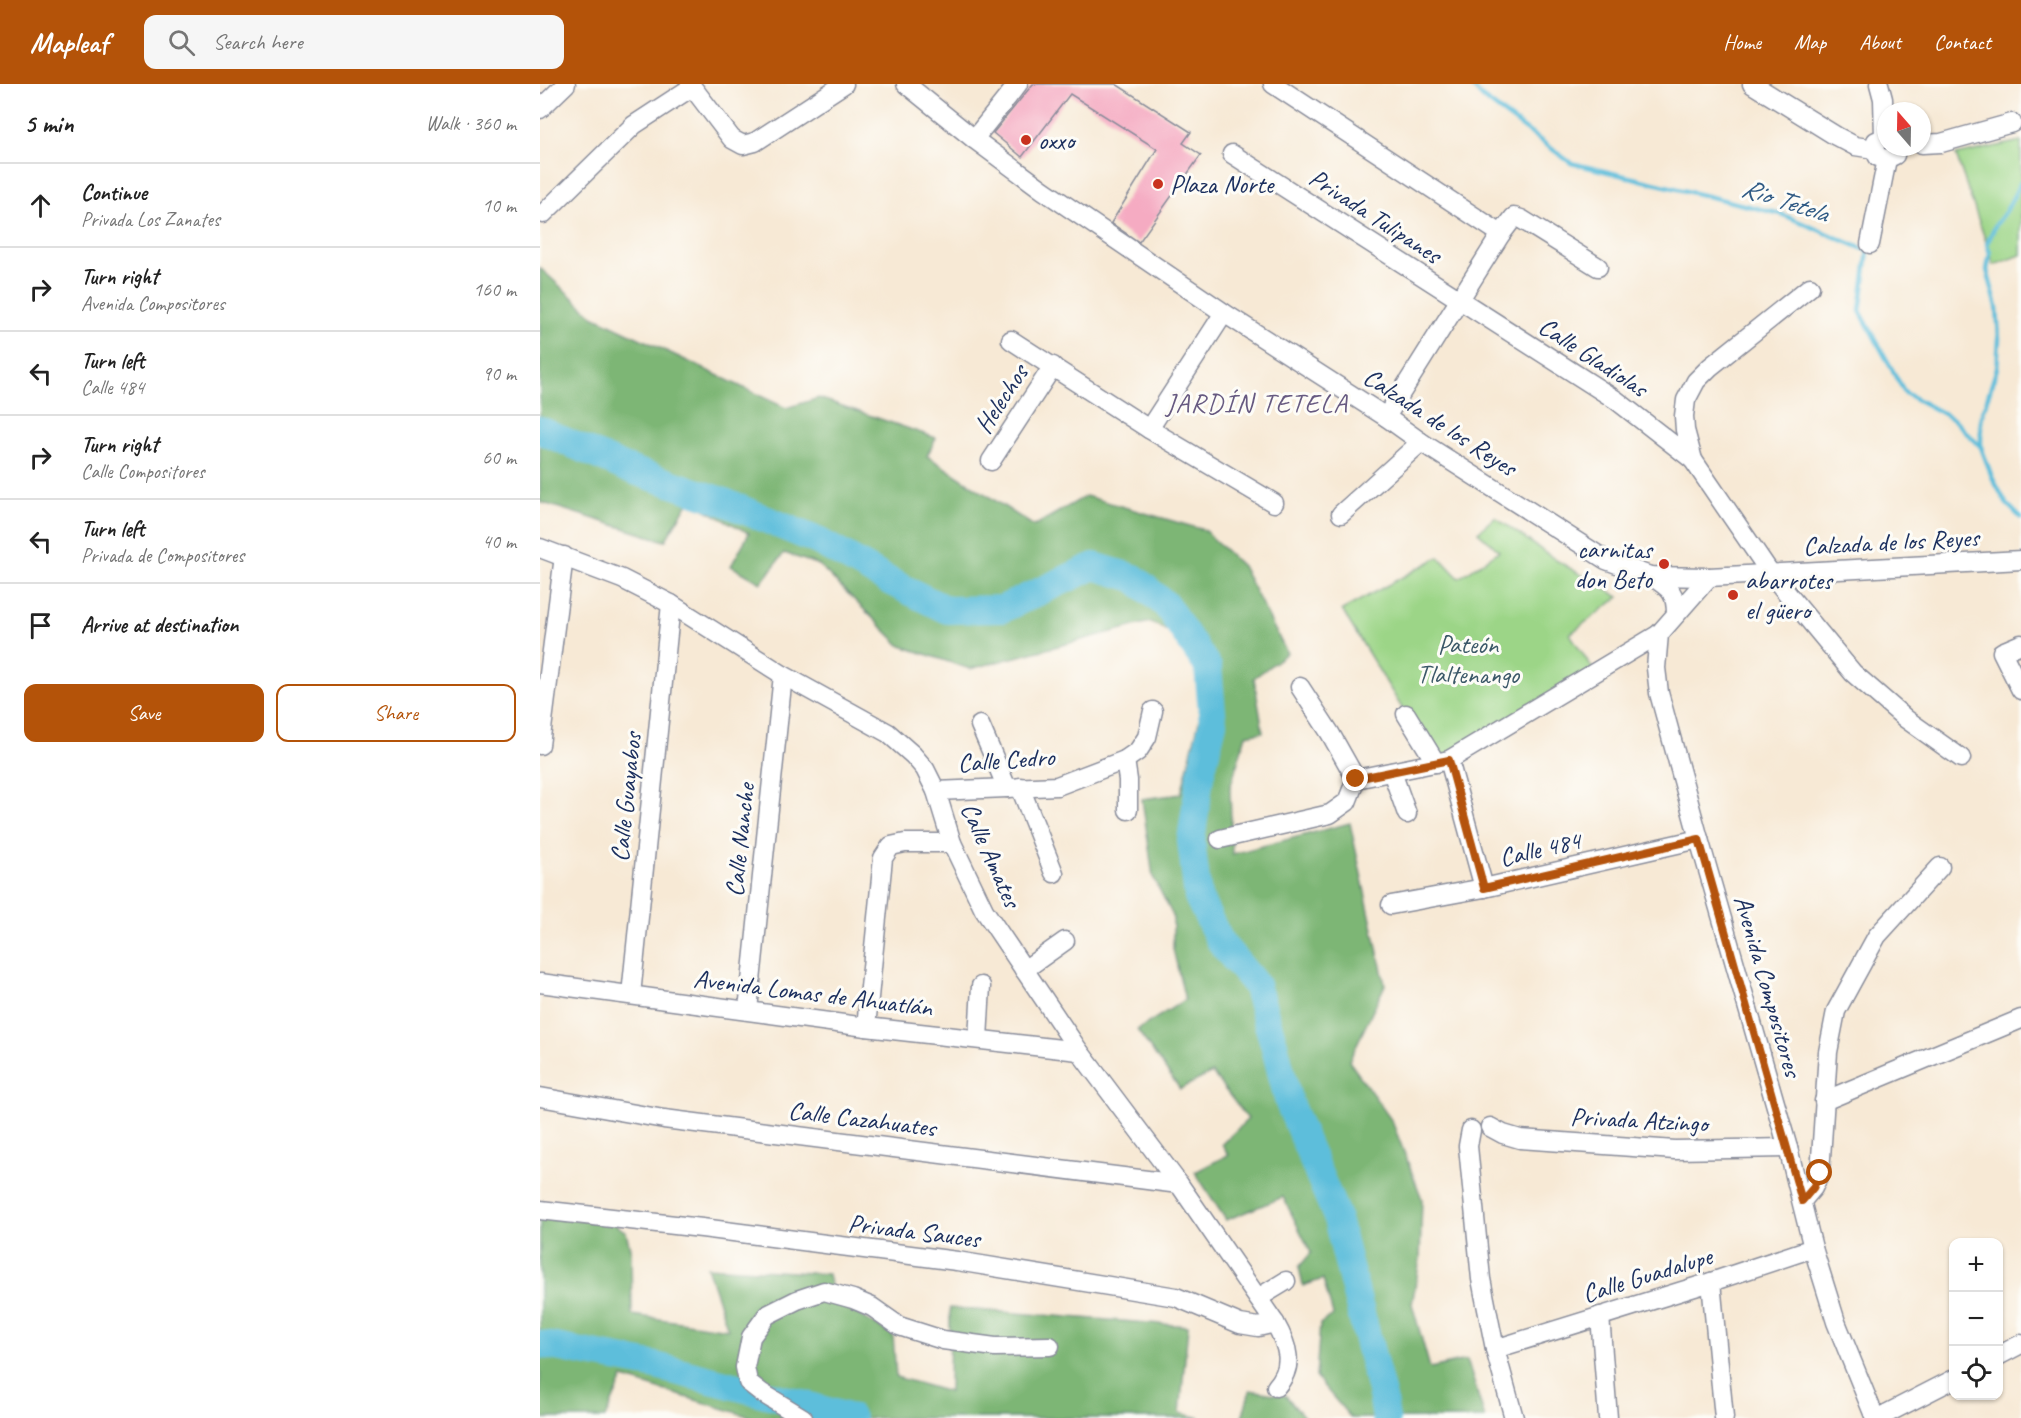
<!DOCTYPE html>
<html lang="en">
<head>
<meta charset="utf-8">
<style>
	:root { --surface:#fff; --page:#f6f6f6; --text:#222; --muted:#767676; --line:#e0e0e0; --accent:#b45309 }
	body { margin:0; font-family:Caveat,sans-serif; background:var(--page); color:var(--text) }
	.controls { position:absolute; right:18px; bottom:18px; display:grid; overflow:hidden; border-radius:12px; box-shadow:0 2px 4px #0004 }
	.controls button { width:54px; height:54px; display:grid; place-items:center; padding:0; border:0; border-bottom:2px solid var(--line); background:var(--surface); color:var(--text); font:30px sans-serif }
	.compass { position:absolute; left:1337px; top:18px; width:54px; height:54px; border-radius:50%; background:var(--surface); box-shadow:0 2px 4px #0004; rotate:340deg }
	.stop { position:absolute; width:18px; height:18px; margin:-14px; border:4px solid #b45309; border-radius:50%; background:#fff }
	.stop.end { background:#b45309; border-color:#fff; box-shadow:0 2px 6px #0008 }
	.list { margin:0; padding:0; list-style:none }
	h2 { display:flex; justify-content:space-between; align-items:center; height:78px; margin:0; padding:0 24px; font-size:26px }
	h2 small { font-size:20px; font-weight:400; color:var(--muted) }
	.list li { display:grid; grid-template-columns:39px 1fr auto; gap:18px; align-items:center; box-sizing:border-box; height:84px; padding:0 24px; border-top:2px solid var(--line) }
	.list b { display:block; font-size:22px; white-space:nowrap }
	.list p { margin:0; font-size:20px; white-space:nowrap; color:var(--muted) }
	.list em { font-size:20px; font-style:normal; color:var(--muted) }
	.actions { display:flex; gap:12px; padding:18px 24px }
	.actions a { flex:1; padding:14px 0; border:2px solid var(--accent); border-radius:12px; text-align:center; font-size:21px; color:var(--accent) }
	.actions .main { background:var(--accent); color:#fff }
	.icon { flex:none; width:33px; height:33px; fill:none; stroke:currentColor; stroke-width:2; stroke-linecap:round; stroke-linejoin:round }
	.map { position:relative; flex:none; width:1481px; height:1334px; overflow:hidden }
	header { display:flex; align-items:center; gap:36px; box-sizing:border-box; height:84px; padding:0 30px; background:var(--accent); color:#fff }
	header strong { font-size:28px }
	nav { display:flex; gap:33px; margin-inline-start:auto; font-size:21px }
	.search { width:420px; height:54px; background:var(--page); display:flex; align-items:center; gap:15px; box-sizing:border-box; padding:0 21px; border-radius:12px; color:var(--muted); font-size:22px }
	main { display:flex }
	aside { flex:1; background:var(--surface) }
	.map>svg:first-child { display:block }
</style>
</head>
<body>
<header>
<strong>Mapleaf</strong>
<div class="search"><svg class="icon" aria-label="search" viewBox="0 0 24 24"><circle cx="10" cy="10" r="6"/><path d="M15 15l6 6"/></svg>Search here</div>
<nav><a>Home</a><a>Map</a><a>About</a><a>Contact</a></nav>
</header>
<main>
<aside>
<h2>5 min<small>Walk · 360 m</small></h2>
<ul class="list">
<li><svg class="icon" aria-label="ahead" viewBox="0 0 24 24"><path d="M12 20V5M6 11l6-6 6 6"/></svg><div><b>Continue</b><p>Privada Los Zanates</p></div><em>10 m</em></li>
<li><svg class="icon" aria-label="right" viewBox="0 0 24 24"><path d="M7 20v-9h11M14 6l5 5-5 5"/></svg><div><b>Turn right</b><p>Avenida Compositores</p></div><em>160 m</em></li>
<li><svg class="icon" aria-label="left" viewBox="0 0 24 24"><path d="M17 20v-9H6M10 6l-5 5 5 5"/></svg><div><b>Turn left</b><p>Calle 484</p></div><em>90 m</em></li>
<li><svg class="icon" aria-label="right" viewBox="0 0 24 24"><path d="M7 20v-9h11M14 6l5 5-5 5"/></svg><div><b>Turn right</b><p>Calle Compositores</p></div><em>60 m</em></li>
<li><svg class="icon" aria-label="left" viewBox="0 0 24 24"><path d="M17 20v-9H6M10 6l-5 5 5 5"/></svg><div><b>Turn left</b><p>Privada de Compositores</p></div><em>40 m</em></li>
<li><svg class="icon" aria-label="arrive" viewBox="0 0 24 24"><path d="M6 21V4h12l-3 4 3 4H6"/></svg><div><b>Arrive at destination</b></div></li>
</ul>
<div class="actions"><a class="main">Save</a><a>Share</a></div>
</aside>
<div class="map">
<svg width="1481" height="1334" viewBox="0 0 1481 1334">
	<rect width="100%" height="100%" fill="#fdfcf7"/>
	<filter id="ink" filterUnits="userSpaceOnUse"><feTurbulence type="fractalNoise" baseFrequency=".0167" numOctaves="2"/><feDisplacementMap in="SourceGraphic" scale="12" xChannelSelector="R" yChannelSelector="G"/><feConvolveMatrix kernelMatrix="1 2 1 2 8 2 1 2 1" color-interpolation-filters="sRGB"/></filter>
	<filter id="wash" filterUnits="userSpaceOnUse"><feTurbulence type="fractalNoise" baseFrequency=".008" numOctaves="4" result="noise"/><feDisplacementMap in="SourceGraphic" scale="24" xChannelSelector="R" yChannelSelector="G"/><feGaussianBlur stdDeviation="1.35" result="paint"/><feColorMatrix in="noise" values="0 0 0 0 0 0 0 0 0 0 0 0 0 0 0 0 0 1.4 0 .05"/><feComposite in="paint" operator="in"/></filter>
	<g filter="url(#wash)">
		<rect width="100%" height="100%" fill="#f7e9d5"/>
		<g fill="#9cd587" stroke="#5c8272" stroke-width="1.5">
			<path d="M1481,57V171L1454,181L1416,71Z"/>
			<path d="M955,433L1016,476L1079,513L1030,550L1058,593L909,676L901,688L802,526L899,473L919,494L959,467L938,448Z"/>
		</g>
		<g fill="#7db674" stroke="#4c7269" stroke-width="1.5">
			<path d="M0,184L53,232L246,324L279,314L396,354L387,372L494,442L546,412L664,446L702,482L747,569L714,594L723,648L706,651L690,704L692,770L810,739L845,901L809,977L852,1037L882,1115L880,1175L872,1220L890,1284L927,1276L945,1334H811L776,1293L780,1240L793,1231L783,1195L763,1202L759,1183L771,1169L743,1113L686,1136L655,1088L688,1071L682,1060L708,1035L672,989L640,1005L597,946L645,916L633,865V832L613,793L602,715L641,710L664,617L658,589L635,550L610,538L430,585L361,562L279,481L244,469L221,499L191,482L209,449L149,417L125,457L0,418Z"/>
			<path d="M0,1132L73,1139L86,1148L91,1168L92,1231L188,1245L167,1183L288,1190L293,1216L353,1251L356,1293L409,1308L410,1224L648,1242L640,1329L661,1334H214L83,1294L65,1334H0Z"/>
			<path d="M710,1306L746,1312L765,1334H702Z"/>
		</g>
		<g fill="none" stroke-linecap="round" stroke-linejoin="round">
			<g stroke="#5dbedb" stroke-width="4.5">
				<path d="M930,0L943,14L1031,79L1241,130L1328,167L1320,227L1365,309L1413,335L1441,363"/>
				<path d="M1481,98L1466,127L1455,142L1447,160L1450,169L1447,186L1457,223L1459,255L1457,284L1441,334V363L1452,393L1466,419L1481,434"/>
			</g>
			<g stroke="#5dbedb" stroke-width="28">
				<path d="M0,346L86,384L182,417L278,457L351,498L407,526L462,525L554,482L594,494L626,521L668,583L673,639L660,693L651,757L658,813L681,859L716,901L734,960L749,1019L796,1131L842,1311L846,1334"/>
				<path d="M0,1260L112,1281L256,1318L311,1334"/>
			</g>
		</g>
		<g id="blocks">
			<path fill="#f5abc2" d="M493,0H576L651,48L643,59L661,71L599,158L571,139L617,65L530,10L482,73L453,49Z"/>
		</g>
	</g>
	<g filter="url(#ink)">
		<use href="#blocks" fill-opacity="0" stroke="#898c9a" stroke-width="1.5"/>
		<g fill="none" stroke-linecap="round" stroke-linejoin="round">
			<defs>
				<g id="minor">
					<path d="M150,0L192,55L203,61L215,58L304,0"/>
					<path d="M366,0L434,55L503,106L684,229L846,333L881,358L1066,476L1110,492L1169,493L1481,476"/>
					<path d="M733,0L961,150"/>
					<path d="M1212,0L1296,52L1315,62L1334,65"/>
					<path d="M1339,0L1343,15L1344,52"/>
					<path d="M0,25L26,0"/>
					<path d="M1346,53L1336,57L1334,65L1338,73L1347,75L1355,71L1357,63"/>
					<path d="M434,55L478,0"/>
					<path d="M1382,60L1401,59L1472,39"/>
					<path d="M692,70L1076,316L1153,376"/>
					<path d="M3,130L94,41L152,3"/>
					<path d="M1330,160L1347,75"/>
					<path d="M1270,203L1170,283L1156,297L1146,316L1144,332L1145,346L1153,376L1231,490L1313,589L1366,635L1421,674"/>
					<path d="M471,256L609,345L734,419"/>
					<path d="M846,333L961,150L974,133L981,135L1058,183"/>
					<path d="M609,345L684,229"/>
					<path d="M451,377L513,282"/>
					<path d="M801,430L881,358"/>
					<path d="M0,464L82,495L131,520L243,591L348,649L373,671L385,685L396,707L412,759L444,826L539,967L639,1100L735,1239C748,1262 755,1282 736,1303"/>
					<path d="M1111,492C1129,504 1136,507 1136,530"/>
					<path d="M1169,493L1119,550L1116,584L1119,609L1159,755L1248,1064L1273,1164L1296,1238L1335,1334"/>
					<path d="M1481,560L1462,568L1481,606"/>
					<path d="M760,603L790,649L816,695"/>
					<path d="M866,630L896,679"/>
					<path d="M440,641L467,704"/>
					<path d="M0,661L24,472"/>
					<path d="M585,676L588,696V726"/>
					<path d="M909,676L944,804"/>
					<path d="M852,688L867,730"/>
					<path d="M816,695L909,676L1119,550"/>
					<path d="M480,703L514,789"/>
					<path d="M396,707L517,702L585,676L598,667L607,653L613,627"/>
					<path d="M680,755L790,730L807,718L816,695"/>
					<path d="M851,821L944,804L1159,755"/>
					<path d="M484,886L525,857"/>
					<path d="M0,899L326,943L539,967"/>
					<path d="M91,911L131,520"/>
					<path d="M208,926L243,591"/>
					<path d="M326,943L343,774L351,762L365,759H412"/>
					<path d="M438,955L441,902"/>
					<path d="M0,1013L124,1035L639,1100"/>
					<path d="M1284,1017L1481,935"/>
					<path d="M950,1043L963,1050L980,1055L1135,1066L1248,1064"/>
					<path d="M931,1046L928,1062L941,1195L955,1265L974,1334"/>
					<path d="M1262,1117L1273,1104L1280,1089L1288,968L1296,927L1337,852L1400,783"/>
					<path d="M0,1126L162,1144L417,1177L636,1213L700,1240L718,1243L735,1239"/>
					<path d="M1171,1198L1184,1334"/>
					<path d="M718,1214L746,1197"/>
					<path d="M1060,1232L1068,1334"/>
					<path d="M955,1265L1171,1198L1273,1164"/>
					<path d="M1458,1272L1481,1260"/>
					<path d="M263,1334L222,1309L208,1298L205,1283L211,1253L227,1231L257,1216L284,1207L313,1215L332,1223L359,1242L403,1256L455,1263L510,1262"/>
					<path d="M1338,1334L1414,1295"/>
				</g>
			</defs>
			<use href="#minor" stroke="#898c9a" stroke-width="21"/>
			<use href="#minor" stroke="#fff" stroke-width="18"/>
		</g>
	</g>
	<g fill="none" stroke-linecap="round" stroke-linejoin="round" filter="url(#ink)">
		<path stroke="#b45309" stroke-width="8" d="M816,695L909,676L944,804L1159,755L1262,1117L1273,1104L1280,1089"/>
	</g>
	<g fill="#c8321e" stroke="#fdfcf7" stroke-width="2">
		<circle cx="486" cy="56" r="6"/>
		<circle cx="618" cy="100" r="6"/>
		<circle cx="1124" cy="480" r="6"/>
		<circle cx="1193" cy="511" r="6"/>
	</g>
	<g text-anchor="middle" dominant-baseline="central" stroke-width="6" stroke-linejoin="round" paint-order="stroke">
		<g font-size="26" fill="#1b2f5e" stroke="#fdfcf7" text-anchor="start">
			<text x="498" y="56">oxxo</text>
			<text x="630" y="100">Plaza Norte</text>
			<text x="1112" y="465" text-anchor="end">carnitas<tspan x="1112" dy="30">don Beto</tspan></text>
			<text x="1205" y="496">abarrotes<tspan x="1205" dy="30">el güero</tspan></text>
		</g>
		<g font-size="26" fill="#1b2f5e" stroke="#fdfcf7">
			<text transform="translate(835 132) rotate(33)">Privada Tulipanes</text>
			<text transform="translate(1053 273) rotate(33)">Calle Gladiolas</text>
			<text transform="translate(461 315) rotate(-57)">Helechos</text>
			<text transform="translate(900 338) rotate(33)">Calzada de los Reyes</text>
			<text transform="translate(1351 458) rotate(-3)">Calzada de los Reyes</text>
			<text transform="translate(466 676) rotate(-4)">Calle Cedro</text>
			<text transform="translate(86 713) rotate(-84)">Calle Guayabos</text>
			<text transform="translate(200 756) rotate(-84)">Calle Nanche</text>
			<text transform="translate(1000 765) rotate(-13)">Calle 484</text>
			<text transform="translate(451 771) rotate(66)">Calle Amates</text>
			<text transform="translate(1228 902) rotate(74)">Avenida Compositores</text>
			<text transform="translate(273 909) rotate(7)">Avenida Lomas de Ahuatlán</text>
			<text transform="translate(322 1035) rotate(7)">Calle Cazahuates</text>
			<text transform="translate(1099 1036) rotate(3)">Privada Atzingo</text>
			<text transform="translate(374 1147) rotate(7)">Privada Sauces</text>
			<text transform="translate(1107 1191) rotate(-17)">Calle Guadalupe</text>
		</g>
		<g font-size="26" fill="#3b5868" stroke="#fdfcf7">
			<text x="928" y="560">Pateón<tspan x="928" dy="30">Tlaltenango</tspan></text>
		</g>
		<g font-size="27" font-style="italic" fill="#2f5a84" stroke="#fdfcf7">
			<text transform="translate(1245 116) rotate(18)">Rio Tetela</text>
		</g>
		<g font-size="27" letter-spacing="1.5" fill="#675a81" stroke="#fdfcf7">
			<text x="717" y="319">JARDÍN TETELA</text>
		</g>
	</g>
</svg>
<div class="controls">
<button>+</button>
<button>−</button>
<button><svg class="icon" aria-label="locate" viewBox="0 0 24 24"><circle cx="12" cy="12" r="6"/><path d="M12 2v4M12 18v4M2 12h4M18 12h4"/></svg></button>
</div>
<svg class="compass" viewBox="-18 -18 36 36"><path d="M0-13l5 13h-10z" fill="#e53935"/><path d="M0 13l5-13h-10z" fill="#767676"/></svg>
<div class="stop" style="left:1280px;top:1089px"></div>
<div class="stop end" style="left:816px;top:695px"></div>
</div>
</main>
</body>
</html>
